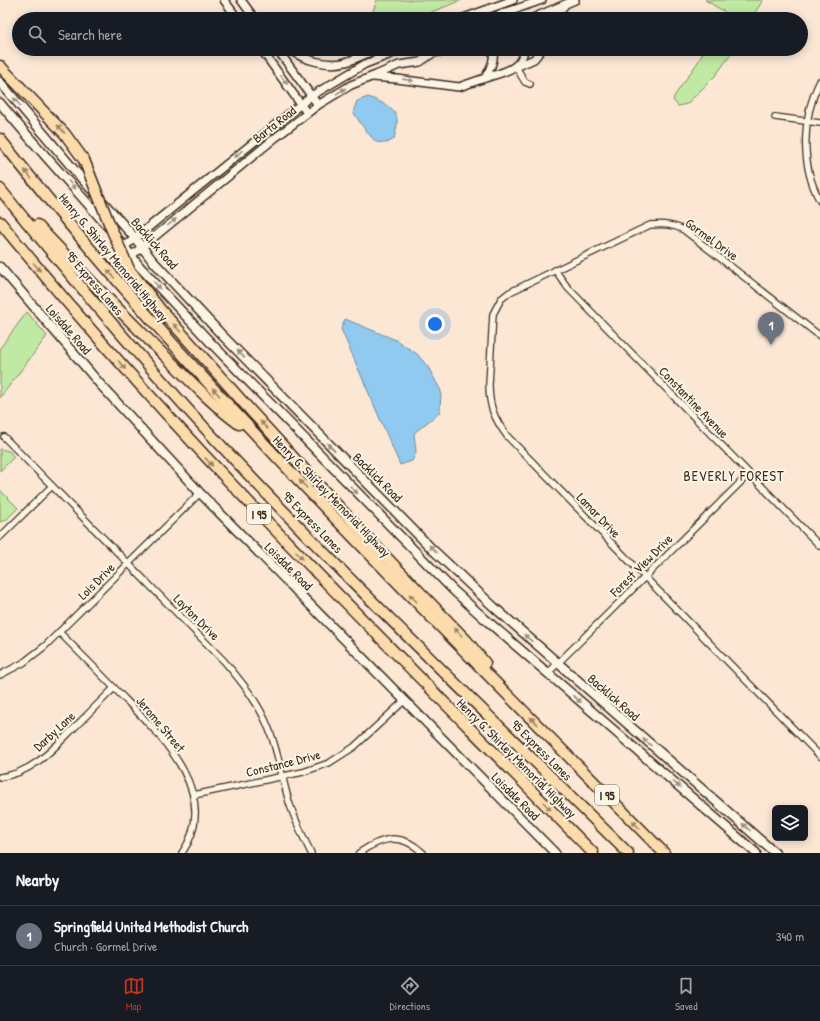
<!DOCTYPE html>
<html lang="en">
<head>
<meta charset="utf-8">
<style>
	:root { --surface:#171b24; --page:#20242c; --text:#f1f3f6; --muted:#9ea1a6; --line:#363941; --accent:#c8321e }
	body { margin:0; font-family:"Patrick Hand",sans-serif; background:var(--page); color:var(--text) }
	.controls { position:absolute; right:12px; bottom:12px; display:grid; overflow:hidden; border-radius:6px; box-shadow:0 2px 10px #0003 }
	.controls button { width:36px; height:36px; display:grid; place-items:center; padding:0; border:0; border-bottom:1px solid var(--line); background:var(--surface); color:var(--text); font:20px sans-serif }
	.you { position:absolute; left:435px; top:324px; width:14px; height:14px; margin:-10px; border:3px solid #fff; border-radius:50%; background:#1a73e8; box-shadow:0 0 0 6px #1a73e833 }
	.badge { display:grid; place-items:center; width:26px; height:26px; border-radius:50%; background:var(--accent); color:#fff; font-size:13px; font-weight:700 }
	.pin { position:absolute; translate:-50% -33px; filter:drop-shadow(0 1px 2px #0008) }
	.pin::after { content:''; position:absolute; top:21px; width:14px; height:12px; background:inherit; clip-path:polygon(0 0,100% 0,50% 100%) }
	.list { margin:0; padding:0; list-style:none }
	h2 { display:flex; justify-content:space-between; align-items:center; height:52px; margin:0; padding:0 16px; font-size:17px }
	h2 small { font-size:13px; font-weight:400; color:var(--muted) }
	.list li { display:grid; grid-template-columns:26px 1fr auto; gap:12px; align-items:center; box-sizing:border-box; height:60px; padding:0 16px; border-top:1px solid var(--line) }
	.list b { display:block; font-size:15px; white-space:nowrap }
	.list p { margin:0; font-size:13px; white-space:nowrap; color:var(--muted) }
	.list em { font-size:13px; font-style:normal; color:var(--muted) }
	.icon { flex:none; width:22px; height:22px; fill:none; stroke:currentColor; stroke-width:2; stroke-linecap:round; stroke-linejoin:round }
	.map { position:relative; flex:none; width:820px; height:853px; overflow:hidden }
	.search { position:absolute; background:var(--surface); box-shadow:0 2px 10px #0003; left:12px; right:12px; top:12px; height:44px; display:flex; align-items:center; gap:10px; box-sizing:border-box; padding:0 14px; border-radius:22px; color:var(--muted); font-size:15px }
	.sheet { height:112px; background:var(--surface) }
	nav { display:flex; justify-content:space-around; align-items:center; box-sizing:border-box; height:56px; border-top:1px solid var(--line); background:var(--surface); font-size:11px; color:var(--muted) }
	nav a { display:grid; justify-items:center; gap:2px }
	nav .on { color:var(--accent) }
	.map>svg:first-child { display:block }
</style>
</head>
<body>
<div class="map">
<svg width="820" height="853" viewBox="0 0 820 853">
	<rect width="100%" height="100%" fill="#fbe7d4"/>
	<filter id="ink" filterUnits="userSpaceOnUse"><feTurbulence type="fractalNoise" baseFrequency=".025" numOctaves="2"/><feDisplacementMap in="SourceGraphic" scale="8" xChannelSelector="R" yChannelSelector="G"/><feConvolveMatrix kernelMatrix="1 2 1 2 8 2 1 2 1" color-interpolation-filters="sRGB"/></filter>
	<g filter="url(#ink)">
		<g fill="#c0e9a4" stroke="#7e8a61">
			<path d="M377,0H462L414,19H370Z"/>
			<path d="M705,0H763L751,19H721L725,12Z"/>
			<path d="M705,49H735L715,76L687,104L678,106L673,100L675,95L698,62Z"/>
			<path d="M27,312L47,336L0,398V348Z"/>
			<path d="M0,449L9,451L14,457L0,471Z"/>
			<path d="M0,490L18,508L6,520L0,522Z"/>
		</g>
		<g fill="#91caf0" stroke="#6f8a9c">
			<path d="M368,97C380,101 399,109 397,123C397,128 395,134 394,139L387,143L376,142L366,131L353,112L357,101Z"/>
			<path d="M345,319L396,340L417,354L428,367L441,391L440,412L414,433L416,452L412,461L400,465L341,329Z"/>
		</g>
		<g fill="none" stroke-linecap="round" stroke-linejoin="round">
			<defs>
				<g id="minor">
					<path d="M516,67L525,82L530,84"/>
					<path d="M820,81C802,117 800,165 820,201"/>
					<path d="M775,117L820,123"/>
					<path d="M555,270L568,288L820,546"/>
					<path d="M820,336L684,230C672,224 663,224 650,225L510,292L501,299L493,314L489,384C489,407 494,418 507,436L820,756"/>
					<path d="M4,437L224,661C242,682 259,703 269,729C279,754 282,780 290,805C296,822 303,837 311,853"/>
					<path d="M0,537L52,486"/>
					<path d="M59,632C80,653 101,674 121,695C159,734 223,794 182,853"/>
					<path d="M548,673L749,474"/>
					<path d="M0,675L23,663L45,646L200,493"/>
					<path d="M0,777C31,774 52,750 73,729C87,715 100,702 114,688"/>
					<path d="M194,795L303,772L329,763L354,747L405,700"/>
					<path d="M359,853C382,837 401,832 423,853"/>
				</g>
				<g id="tertiary">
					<path d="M224,0L238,19"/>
					<path d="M241,0L255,19"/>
					<path d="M506,12L512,15L515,19"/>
					<path d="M461,19L513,0"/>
					<path d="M487,19L542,0"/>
					<path d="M530,19L575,0"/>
					<path d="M555,19L558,13L564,6"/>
					<path d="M261,49L307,113"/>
					<path d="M277,49L318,105"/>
					<path d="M289,49C303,60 328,67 346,62C357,58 368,53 379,49"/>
					<path d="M516,67L534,59L542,49"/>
					<path d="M373,77L397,79L459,87L485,78C490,69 496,59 492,49"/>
					<path d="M485,78C503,72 522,70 524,49"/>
					<path d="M124,247L311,96L365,64L404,49"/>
					<path d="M131,256L275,138L318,105L351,85L376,75L399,65L420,62L433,53L453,49"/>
				</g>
				<g id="secondary">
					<path d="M0,82L76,172L135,238L152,260L220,333L433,550L495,608L775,853"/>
					<path d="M0,103C35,146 73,186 109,228"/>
					<path d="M119,240L140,267L211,343L453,590L485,619L756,853"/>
					<path d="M0,267L99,383L200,493L555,853"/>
				</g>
				<g id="motorway">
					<path d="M0,66L65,134L84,160"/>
					<path d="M0,139C202,395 436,621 664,853"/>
					<path d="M0,189C62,266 125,340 191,413C330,565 481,707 628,853"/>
					<path d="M0,222C183,447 391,647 593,853"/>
					<path d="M37,225C77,268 119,310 161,352C187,377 210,403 239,424"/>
					<path d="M129,269L160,309L250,410L359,529L467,641L485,663"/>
				</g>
			</defs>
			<use href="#minor" stroke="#3b2a1e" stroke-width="8"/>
			<use href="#tertiary" stroke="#3b2a1e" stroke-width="10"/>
			<use href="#secondary" stroke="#3b2a1e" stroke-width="11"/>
			<use href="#motorway" stroke="#3b2a1e" stroke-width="13"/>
			<use href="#minor" stroke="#fcf5e5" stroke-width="5.5"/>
			<use href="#tertiary" stroke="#fcf5e5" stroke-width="7"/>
			<use href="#secondary" stroke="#fcf5e5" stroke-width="8"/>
			<use href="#motorway" stroke="#fcdcac" stroke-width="10"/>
			<defs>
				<path id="motorway-bridge" d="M84,160L111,228L129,269"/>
			</defs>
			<use href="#motorway-bridge" stroke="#3b2a1e" stroke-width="13" stroke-linecap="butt"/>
			<use href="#motorway-bridge" stroke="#fcdcac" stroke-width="10"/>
		</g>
		<defs><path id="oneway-solid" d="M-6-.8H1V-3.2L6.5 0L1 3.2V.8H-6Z"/></defs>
		<g fill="#9c9082">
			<use href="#oneway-solid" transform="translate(284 80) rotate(53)"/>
			<use href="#oneway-solid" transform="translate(408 80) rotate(8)"/>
			<use href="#oneway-solid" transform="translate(341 91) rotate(-31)"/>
			<use href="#oneway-solid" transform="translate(17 102) rotate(-130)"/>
			<use href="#oneway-solid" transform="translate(238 154) rotate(140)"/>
			<use href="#oneway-solid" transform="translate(72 185) rotate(49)"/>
			<use href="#oneway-solid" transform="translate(172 222) rotate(-39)"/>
			<use href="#oneway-solid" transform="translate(157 285) rotate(47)"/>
			<use href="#oneway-solid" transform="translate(241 354) rotate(-134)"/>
			<use href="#oneway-solid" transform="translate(331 447) rotate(-135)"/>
			<use href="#oneway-solid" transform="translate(354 490) rotate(45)"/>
			<use href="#oneway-solid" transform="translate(433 549) rotate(-135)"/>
			<use href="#oneway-solid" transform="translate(528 638) rotate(-139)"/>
			<use href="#oneway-solid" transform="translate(577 699) rotate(41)"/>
			<use href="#oneway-solid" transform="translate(647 742) rotate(-139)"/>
			<use href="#oneway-solid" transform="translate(676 784) rotate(41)"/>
			<use href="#oneway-solid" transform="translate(746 827) rotate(-139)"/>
		</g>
		<g fill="#9c8365">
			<use href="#oneway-solid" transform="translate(61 129) rotate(-133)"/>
			<use href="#oneway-solid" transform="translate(28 174) rotate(-129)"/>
			<use href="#oneway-solid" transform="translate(37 267) rotate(50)"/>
			<use href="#oneway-solid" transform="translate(111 274) rotate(-131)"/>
			<use href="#oneway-solid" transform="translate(177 328) rotate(-131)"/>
			<use href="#oneway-solid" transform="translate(122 365) rotate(49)"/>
			<use href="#oneway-solid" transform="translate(216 392) rotate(-133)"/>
			<use href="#oneway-solid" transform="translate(264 425) rotate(-133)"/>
			<use href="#oneway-solid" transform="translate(209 462) rotate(47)"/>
			<use href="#oneway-solid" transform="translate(303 484) rotate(-134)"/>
			<use href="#oneway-solid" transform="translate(299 555) rotate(46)"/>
			<use href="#oneway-solid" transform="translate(413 598) rotate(-135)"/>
			<use href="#oneway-solid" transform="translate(458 632) rotate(-134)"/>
			<use href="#oneway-solid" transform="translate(534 721) rotate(-135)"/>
			<use href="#oneway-solid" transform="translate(547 806) rotate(45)"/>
			<use href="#oneway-solid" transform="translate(636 825) rotate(-134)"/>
		</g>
	</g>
	<g text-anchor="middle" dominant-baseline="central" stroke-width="4" stroke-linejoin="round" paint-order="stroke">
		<g fill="#fcf5e5" stroke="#75675a" stroke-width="1">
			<rect x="247" y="504" width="24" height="20" rx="3"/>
			<rect x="595" y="785" width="24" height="20" rx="3"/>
		</g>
		<g font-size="12" font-weight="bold" fill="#3b2a1e">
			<text x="259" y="514">I 95</text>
			<text x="607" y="795">I 95</text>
		</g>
		<g font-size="13" fill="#3b2a1e" stroke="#fcf5e5">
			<text transform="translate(274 124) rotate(-38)">Barta Road</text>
			<text transform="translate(712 239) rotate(36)">Gormel Drive</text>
			<text transform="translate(155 243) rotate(49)">Backlick Road</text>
			<text transform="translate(114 257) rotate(50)">Henry G. Shirley Memorial Highway</text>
			<text transform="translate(95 283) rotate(49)">95 Express Lanes</text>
			<text transform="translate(69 329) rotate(49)">Loisdale Road</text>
			<text transform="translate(694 402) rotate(46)">Constantine Avenue</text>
			<text transform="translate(378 477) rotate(45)">Backlick Road</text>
			<text transform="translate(332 496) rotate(46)">Henry G. Shirley Memorial Highway</text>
			<text transform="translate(599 515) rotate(46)">Lamar Drive</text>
			<text transform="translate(313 522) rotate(46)">95 Express Lanes</text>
			<text transform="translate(641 565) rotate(-45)">Forest View Drive</text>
			<text transform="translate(289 566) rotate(45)">Loisdale Road</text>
			<text transform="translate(96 581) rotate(-45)">Lois Drive</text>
			<text transform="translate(197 617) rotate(45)">Layton Drive</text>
			<text transform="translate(614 697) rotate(41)">Backlick Road</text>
			<text transform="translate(161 724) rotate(50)">Jerome Street</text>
			<text transform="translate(54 731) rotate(-43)">Darby Lane</text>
			<text transform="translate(542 750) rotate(45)">95 Express Lanes</text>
			<text transform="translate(517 758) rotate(45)">Henry G. Shirley Memorial Highway</text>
			<text transform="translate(283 763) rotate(-14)">Constance Drive</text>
			<text transform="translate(516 796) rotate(45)">Loisdale Road</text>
		</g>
		<g font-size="14" letter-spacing="1" fill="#3b2a1e" stroke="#fcf5e5">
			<text x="734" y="475">BEVERLY FOREST</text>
		</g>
	</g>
</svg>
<div class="controls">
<button><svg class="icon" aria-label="layers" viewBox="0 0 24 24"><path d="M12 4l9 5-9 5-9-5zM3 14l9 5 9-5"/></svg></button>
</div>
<div class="you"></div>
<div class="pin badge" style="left:771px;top:345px;background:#6b7280">1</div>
<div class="search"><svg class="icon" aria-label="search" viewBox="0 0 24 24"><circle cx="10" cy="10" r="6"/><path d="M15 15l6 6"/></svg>Search here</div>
</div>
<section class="sheet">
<h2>Nearby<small></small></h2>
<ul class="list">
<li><span class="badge" style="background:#6b7280">1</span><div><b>Springfield United Methodist Church</b><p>Church · Gormel Drive</p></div><em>340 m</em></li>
</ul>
</section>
<nav>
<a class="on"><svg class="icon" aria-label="map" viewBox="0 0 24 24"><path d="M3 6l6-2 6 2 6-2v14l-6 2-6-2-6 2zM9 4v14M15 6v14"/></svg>Map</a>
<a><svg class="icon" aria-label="directions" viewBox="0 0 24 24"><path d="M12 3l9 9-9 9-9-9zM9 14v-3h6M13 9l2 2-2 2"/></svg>Directions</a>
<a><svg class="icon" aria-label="saved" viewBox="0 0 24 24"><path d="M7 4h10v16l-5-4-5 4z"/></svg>Saved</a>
</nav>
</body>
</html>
